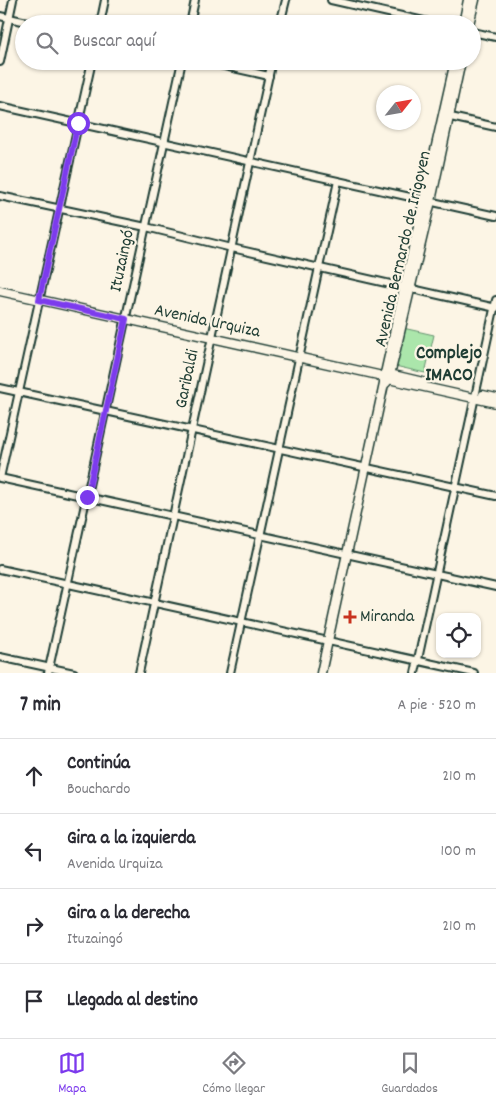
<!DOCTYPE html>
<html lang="es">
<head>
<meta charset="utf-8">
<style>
	:root { --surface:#fff; --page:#f7f7f7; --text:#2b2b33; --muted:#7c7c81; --line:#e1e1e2; --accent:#7c3aed }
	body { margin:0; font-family:Dekko,sans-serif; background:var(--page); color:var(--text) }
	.controls { position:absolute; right:15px; bottom:15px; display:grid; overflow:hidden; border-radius:10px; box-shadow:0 1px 4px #0004 }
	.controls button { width:45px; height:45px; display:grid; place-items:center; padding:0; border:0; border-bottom:1px solid var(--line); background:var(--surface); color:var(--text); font:25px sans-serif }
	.compass { position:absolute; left:376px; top:85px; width:45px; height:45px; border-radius:50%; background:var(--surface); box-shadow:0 1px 4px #0004; rotate:59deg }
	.stop { position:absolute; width:15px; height:15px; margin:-11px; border:4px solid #7c3aed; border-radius:50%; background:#fff }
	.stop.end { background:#7c3aed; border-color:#fff; box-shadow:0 1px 5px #0008 }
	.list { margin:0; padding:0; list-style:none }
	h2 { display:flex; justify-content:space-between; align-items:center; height:65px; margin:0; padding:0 20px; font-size:21px }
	h2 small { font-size:16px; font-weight:400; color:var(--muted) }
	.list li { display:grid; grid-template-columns:32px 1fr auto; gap:15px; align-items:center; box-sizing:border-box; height:75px; padding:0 20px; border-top:1px solid var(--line) }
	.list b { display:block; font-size:19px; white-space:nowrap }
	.list p { margin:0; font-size:16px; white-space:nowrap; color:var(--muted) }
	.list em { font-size:16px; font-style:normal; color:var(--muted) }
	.icon { flex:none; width:28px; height:28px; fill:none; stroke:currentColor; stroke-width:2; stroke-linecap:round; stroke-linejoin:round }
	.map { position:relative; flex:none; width:496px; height:673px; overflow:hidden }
	.search { position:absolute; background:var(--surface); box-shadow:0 1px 4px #0004; left:15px; right:15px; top:15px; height:55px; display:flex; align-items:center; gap:12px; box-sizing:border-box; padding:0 18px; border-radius:28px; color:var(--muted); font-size:19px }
	.sheet { height:365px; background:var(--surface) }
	nav { display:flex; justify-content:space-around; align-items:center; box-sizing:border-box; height:70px; border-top:1px solid var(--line); background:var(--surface); font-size:14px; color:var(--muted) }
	nav a { display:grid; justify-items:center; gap:2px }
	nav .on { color:var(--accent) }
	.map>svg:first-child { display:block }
</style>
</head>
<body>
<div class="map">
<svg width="496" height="673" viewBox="0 0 496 673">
	<rect width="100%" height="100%" fill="#fcf5e5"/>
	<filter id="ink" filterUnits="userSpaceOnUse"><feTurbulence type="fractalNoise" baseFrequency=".02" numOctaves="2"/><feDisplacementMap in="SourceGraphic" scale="10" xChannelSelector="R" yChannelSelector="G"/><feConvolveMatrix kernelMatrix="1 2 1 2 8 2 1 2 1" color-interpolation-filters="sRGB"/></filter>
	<g filter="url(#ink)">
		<path fill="#abe6ab" stroke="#659270" d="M403,328L434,335L425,373L395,366Z"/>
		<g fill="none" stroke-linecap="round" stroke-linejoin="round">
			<defs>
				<g id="minor">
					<path d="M331,0L437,24"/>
					<path d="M0,16L36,24"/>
					<path d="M100,24L105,0"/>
					<path d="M190,24L195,0"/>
					<path d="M280,24L286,0"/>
					<path d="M472,32L496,37"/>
					<path d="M202,61L269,76"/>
					<path d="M0,62L13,0"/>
					<path d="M0,106L496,216"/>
					<path d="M446,116L496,127"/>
					<path d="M0,196L146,227L232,248L496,308"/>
					<path d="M0,388L496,496"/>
					<path d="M0,478L496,587"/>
					<path d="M0,478L92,61"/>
					<path d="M0,569L474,673"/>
					<path d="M0,657L74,673"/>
					<path d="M48,673L182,61"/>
					<path d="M139,673L272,61"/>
					<path d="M230,673L338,181"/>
					<path d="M415,673L496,300"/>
				</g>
				<g id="major">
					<path d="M463,24L468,0"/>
					<path d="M469,24L475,0"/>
					<path d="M0,291L378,375L384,378L496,403"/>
					<path d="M385,373L423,382"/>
					<path d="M386,383L389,379L431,201L461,61"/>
					<path d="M483,395L496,398"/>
					<path d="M321,673L384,384V378L455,61"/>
				</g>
			</defs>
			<use href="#minor" stroke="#1f3d34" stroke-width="10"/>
			<use href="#major" stroke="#1f3d34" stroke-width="11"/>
			<use href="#minor" stroke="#fcf5e5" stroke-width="6"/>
			<use href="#major" stroke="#fcf5e5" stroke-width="8"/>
		</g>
	</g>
	<g fill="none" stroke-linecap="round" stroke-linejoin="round" filter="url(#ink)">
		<path stroke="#7c3aed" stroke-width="6" d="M78,123L39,300L126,319L87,497"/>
	</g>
	<path fill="#c8321e" stroke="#fcf5e5" stroke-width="2" d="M347.5 609.5h5v5h5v5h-5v5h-5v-5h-5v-5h5z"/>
	<g text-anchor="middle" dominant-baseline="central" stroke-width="4.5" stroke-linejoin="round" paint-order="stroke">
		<g font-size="18" fill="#1f3d34" stroke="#fcf5e5">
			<text transform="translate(404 249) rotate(-77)">Avenida Bernardo de Irigoyen</text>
			<text transform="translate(123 261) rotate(-78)">Ituzaingó</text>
			<text transform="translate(207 322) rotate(12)">Avenida Urquiza</text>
			<text transform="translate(188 379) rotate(-78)">Garibaldi</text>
		</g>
		<g font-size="18" fill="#1f3d34" stroke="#fcf5e5" text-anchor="start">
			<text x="360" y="617">Miranda</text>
		</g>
		<g font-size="19" font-weight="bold" fill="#1f3d34" stroke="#fcf5e5">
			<text x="449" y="354">Complejo<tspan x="449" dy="22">IMACO</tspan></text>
		</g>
	</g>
</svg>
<div class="controls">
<button><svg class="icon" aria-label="locate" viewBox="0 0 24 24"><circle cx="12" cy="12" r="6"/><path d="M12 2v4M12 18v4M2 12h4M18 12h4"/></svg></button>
</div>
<svg class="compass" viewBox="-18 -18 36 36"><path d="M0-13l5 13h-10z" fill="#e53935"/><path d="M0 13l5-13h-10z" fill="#7c7c81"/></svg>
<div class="stop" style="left:78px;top:123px"></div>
<div class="stop end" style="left:87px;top:497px"></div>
<div class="search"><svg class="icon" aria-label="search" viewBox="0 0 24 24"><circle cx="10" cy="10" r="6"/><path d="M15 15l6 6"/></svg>Buscar aquí</div>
</div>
<section class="sheet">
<h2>7 min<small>A pie · 520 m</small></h2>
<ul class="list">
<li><svg class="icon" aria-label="ahead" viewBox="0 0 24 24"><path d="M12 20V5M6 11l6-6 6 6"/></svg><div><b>Continúa</b><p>Bouchardo</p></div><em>210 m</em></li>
<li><svg class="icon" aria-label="left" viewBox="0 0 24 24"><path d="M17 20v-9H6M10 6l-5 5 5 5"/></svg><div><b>Gira a la izquierda</b><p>Avenida Urquiza</p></div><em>100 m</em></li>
<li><svg class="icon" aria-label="right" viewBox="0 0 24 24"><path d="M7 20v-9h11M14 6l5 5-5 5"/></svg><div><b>Gira a la derecha</b><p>Ituzaingó</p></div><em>210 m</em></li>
<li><svg class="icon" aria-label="arrive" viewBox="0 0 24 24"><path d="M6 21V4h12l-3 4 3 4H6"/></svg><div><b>Llegada al destino</b></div></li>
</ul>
</section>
<nav>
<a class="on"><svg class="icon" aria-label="map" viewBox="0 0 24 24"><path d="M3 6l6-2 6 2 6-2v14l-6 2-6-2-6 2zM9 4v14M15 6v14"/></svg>Mapa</a>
<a><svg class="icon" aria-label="directions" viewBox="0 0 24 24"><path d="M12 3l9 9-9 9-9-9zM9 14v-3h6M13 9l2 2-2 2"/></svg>Cómo llegar</a>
<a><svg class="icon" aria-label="saved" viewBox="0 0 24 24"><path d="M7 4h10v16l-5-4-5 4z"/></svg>Guardados</a>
</nav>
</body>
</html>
